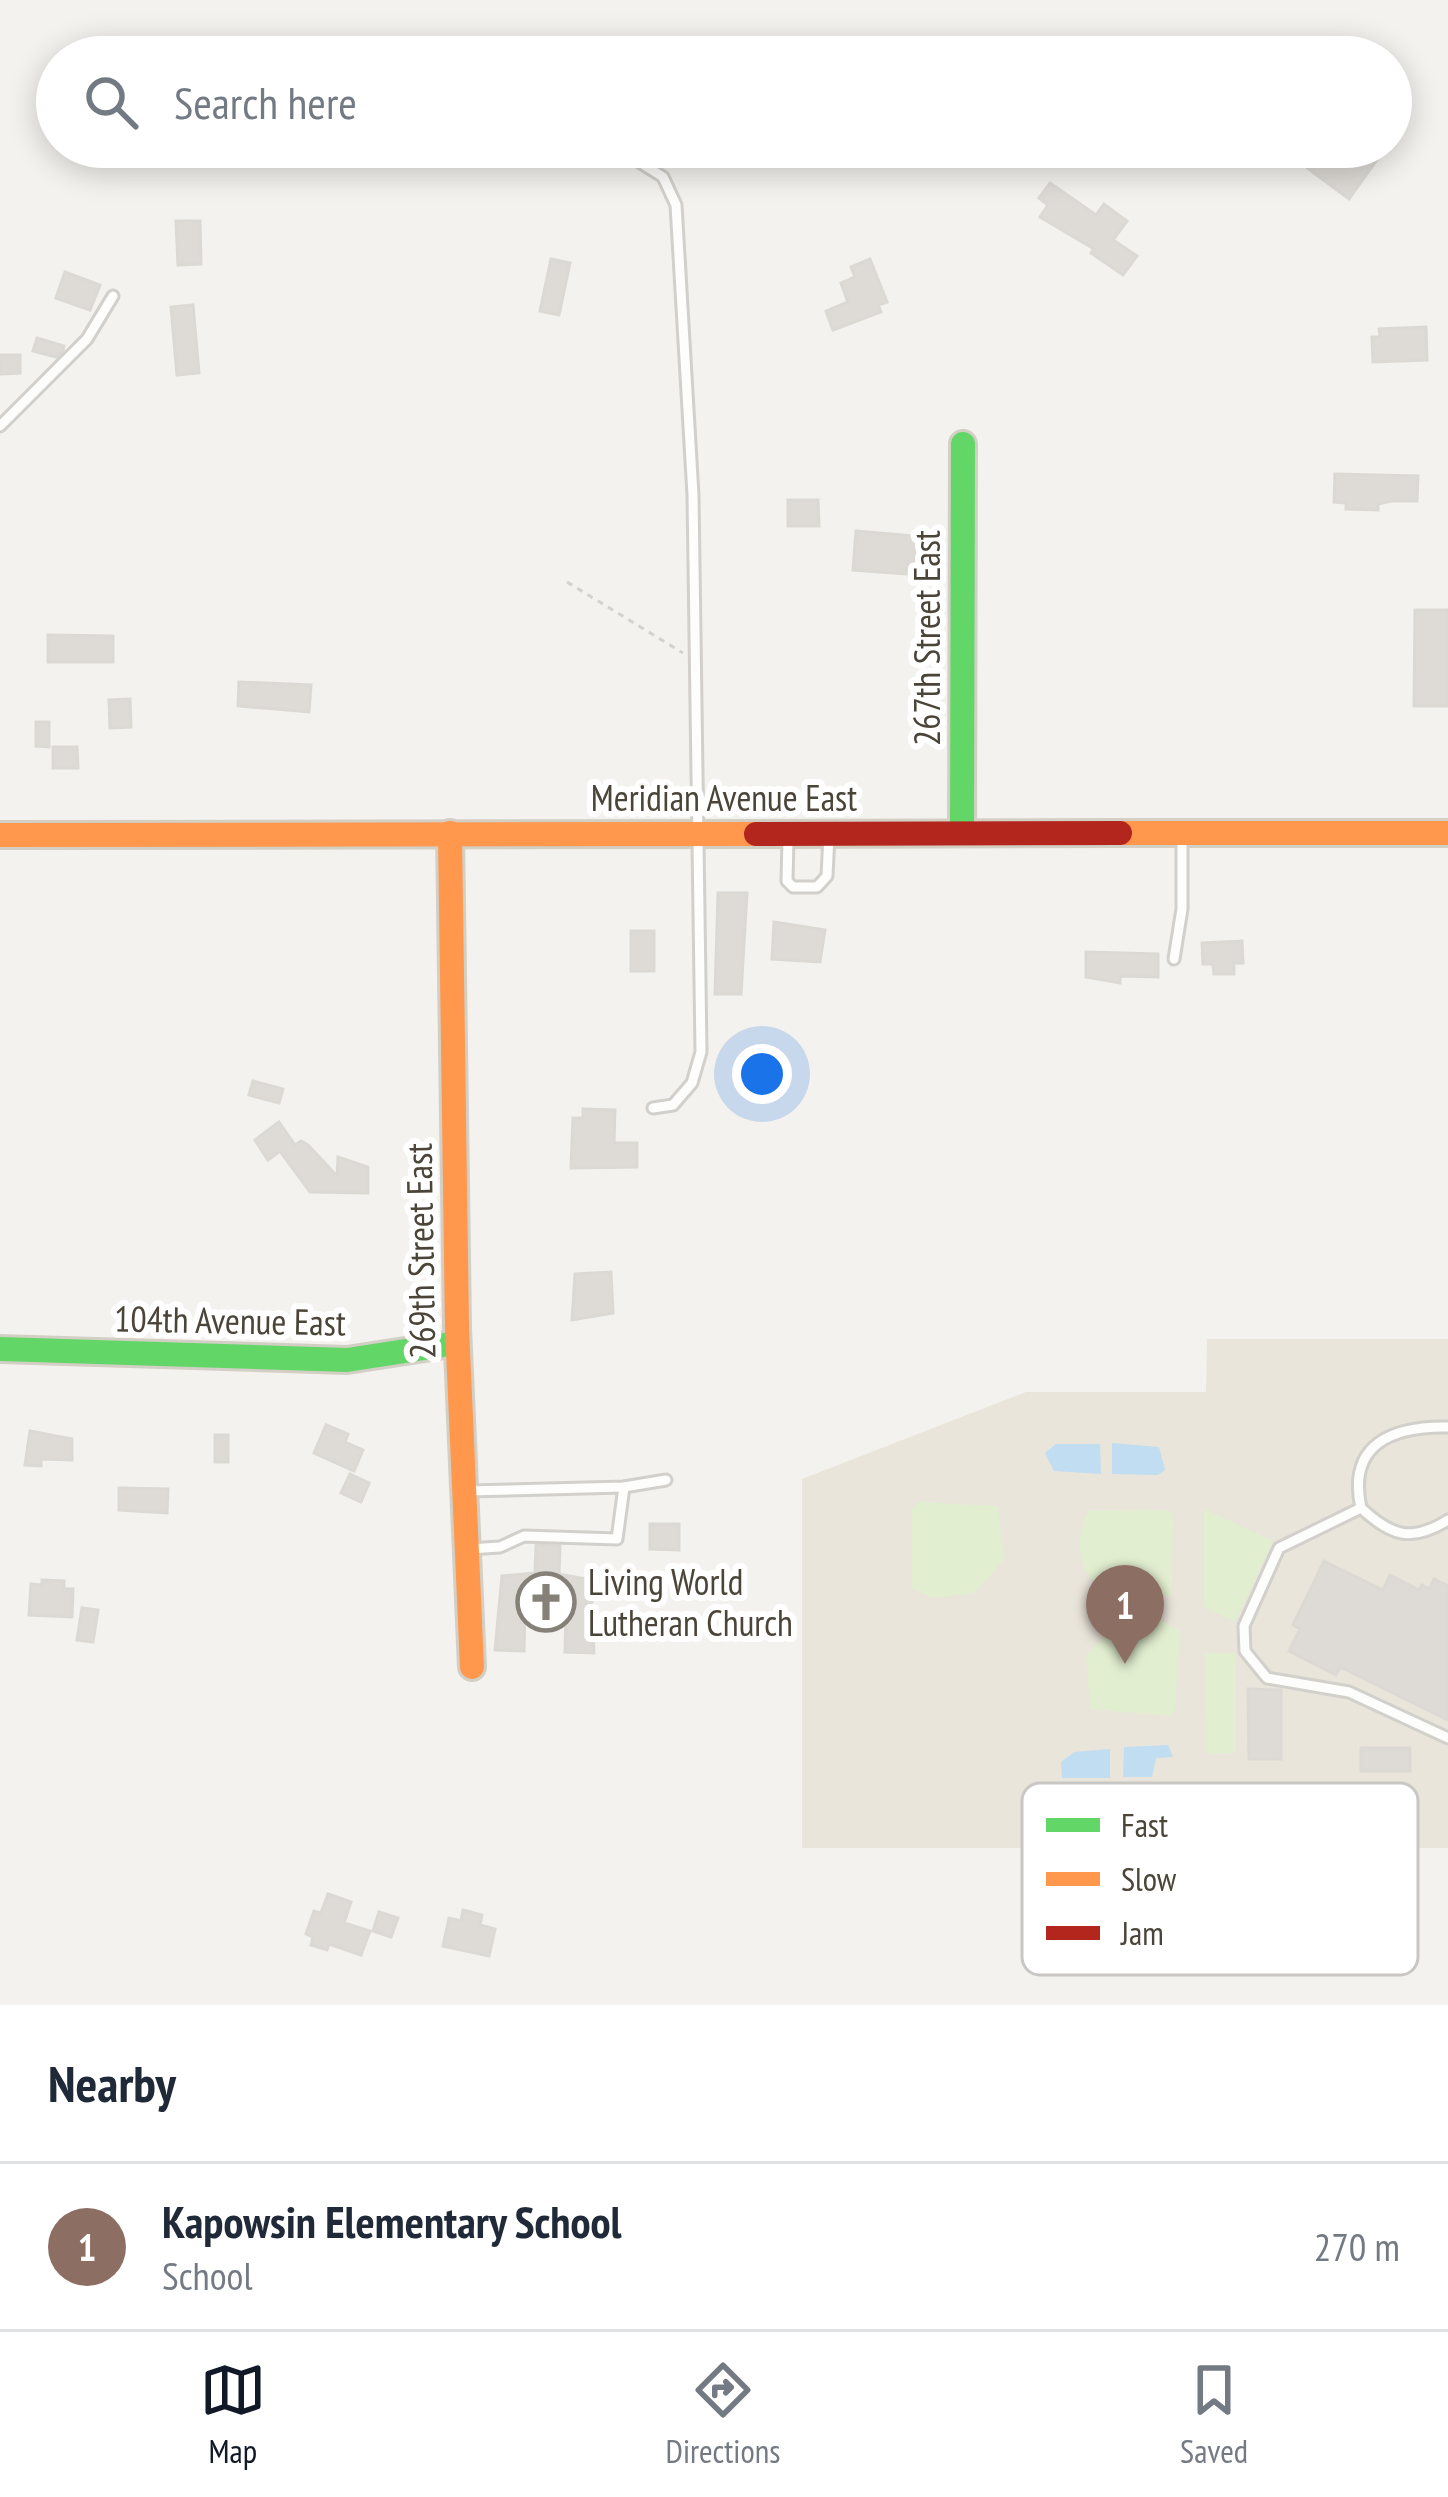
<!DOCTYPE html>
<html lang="en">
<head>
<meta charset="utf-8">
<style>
	:root { --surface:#fff; --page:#f6f6f7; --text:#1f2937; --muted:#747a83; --line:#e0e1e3; --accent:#111827 }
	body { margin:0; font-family:"PT Sans Narrow",sans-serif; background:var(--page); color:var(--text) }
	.you { position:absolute; left:762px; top:1074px; width:42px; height:42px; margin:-30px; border:9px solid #fff; border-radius:50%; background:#1a73e8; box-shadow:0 0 0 18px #1a73e833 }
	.badge { display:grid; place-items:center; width:78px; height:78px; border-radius:50%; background:var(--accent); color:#fff; font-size:39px; font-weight:700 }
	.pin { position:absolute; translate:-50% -99px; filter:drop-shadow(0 3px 6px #0008) }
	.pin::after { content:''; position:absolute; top:63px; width:42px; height:36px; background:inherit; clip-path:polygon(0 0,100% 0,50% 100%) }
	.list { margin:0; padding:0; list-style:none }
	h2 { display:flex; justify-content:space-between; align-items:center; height:156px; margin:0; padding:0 48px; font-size:51px }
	h2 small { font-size:39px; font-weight:400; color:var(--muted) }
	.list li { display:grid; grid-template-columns:78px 1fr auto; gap:36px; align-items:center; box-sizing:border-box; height:168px; padding:0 48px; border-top:3px solid var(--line) }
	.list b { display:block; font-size:45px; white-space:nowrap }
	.list p { margin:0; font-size:39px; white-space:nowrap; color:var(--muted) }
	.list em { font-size:39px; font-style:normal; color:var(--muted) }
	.icon { flex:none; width:66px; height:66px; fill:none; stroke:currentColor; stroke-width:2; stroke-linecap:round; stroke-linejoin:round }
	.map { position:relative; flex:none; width:1448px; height:2005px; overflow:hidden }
	.search { position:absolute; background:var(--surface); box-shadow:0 6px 30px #0003; left:36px; right:36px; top:36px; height:132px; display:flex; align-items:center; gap:30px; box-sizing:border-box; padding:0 42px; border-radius:66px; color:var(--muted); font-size:45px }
	.sheet { height:324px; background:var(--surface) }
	nav { display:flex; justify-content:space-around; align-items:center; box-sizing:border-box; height:168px; border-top:3px solid var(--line); background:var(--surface); font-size:33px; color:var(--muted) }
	nav a { display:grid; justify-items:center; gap:6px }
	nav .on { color:var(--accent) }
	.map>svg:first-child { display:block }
</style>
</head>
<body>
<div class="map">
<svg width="1448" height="2005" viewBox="0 0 1448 2005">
	<rect width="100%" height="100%" fill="#f4f2ee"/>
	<path fill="#eae5da" d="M1207,1339H1448V1848H802V1479L1026,1392H1206Z"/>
	<g fill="#e1eecf">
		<path d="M917,1502L998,1506L1004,1560L974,1593L933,1598L912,1588V1508Z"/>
		<path d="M1204,1509L1273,1541L1235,1622L1204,1607Z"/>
		<path d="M1167,1510L1173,1514L1172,1595L1118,1603C1083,1580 1069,1551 1088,1511Z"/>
		<path d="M1138,1618L1159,1620L1180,1631L1175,1710L1170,1716L1090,1709L1086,1655L1118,1623Z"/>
		<path d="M1205,1653H1236V1753H1206Z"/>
	</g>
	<g fill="#c0ddf1">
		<path d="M1112,1443L1159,1447L1165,1470L1158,1475L1112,1474Z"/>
		<path d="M1056,1444H1100L1101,1474L1054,1471L1045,1453Z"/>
		<path d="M1124,1747L1168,1745L1173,1757L1156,1758L1152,1777H1123Z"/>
		<path d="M1110,1749V1778H1062L1061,1762L1074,1752Z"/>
	</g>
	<g fill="#dedbd6" stroke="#dcd9d4" stroke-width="3">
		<path d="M1321,147H1334L1348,157L1356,147H1372L1381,154L1349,199L1306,167Z"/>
		<path d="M1050,183L1096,215L1104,204L1127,221L1113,240L1137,256L1123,275L1091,253L1094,249L1040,217L1048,205L1039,198Z"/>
		<path d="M176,221H200L201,264L178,265Z"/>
		<path d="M551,259L570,263L559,315L540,311Z"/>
		<path d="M870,259L887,302L878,305L881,312L833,330L826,311L848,302L841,283L855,277L851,267Z"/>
		<path d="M65,272L100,285L90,310L56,298Z"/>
		<path d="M193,305L199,373L177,375L171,307Z"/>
		<path d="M1426,327L1427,360L1373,362L1372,337H1380L1379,329Z"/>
		<path d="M37,338L64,346L63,351L56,357L33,351Z"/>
		<path d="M0,355H20V373L0,374Z"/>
		<path d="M1335,474L1418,476L1417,501H1391L1378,504V510L1346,509V503L1334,502Z"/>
		<path d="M788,500H818L819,526H788Z"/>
		<path d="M856,531L916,536L914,565H907L906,574L853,570Z"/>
		<path d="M1415,610H1448V706H1414Z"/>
		<path d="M48,635L113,636V662H48Z"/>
		<path d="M239,682L311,685L309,712L238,706Z"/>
		<path d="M130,699L131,727L110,728L109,700Z"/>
		<path d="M36,722H49V747L36,746Z"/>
		<path d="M53,747H77L78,768H53Z"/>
		<path d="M718,893H747L741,994H715Z"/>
		<path d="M774,922L825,930L820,962L772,959Z"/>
		<rect x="631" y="931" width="23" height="40"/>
		<path d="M1242,941L1243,963H1234V974H1214L1213,964H1203L1202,943Z"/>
		<path d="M1086,952L1158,954V977L1120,976V983L1086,977Z"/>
		<path d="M253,1081L283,1089L279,1103L249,1095Z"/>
		<path d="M583,1109L615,1110L614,1143H637V1167L571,1168L573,1118H583Z"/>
		<path d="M279,1122L295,1145L301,1141L308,1145L337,1176L338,1157L368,1167V1193L310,1192L280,1151L268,1160L255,1140Z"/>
		<path d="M611,1272L613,1313L572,1320L575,1274Z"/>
		<path d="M326,1425L348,1434L345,1442L363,1450L354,1471L314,1453Z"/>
		<path d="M30,1431L72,1439V1460L41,1459V1466L25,1465Z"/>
		<rect x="215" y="1435" width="13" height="27"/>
		<path d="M350,1474L369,1483L361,1502L341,1493Z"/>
		<path d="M119,1488L168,1489L167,1513L119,1510Z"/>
		<path d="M650,1524H679V1550L650,1549Z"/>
		<path d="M536,1545L560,1546L559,1574L591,1580L594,1653L565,1652L566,1610L525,1609L524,1651L495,1650L502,1576L535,1573Z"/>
		<path d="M1324,1561L1383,1590L1390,1575L1419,1590L1422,1585L1430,1589L1434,1579L1448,1586V1720L1340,1667L1336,1675L1289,1651L1300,1629L1293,1625Z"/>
		<path d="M42,1580L64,1581V1589H73L72,1617L29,1615L31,1584L42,1585Z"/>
		<path d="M82,1608L98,1610L93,1642L77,1640Z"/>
		<path d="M1248,1689L1281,1690V1759H1249Z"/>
		<rect x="1361" y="1748" width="49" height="23"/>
		<path d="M328,1894L351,1902L344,1923L370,1931L361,1955L329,1944L327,1950L311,1945L313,1937L306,1934L314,1911L321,1913Z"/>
		<path d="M463,1910L482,1915L480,1925L495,1929L489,1956L443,1946L449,1918L461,1921Z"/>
		<path d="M379,1912L398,1918L391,1937L373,1931Z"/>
	</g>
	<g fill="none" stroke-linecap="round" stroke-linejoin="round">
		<defs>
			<g id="lane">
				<path d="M633,158L663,177L676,205L693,495L701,1052L692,1083L673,1105L653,1108"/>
				<path d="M0,426L87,339L113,296"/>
				<path d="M788,838L787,881L793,887H817L827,876L829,835"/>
				<path d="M1174,959L1182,909V839"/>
				<path d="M1448,1427C1392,1426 1347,1444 1361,1508L1279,1548L1244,1626L1245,1651L1267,1678L1349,1692L1448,1738"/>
				<path d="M468,1491L624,1487L666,1480"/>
				<path d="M1361,1508C1391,1536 1411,1543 1448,1520"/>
				<path d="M469,1549L500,1547L524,1536L617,1539L624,1487"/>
			</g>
			<g id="fast">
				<path d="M962,833L963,444"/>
				<path d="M0,1349L347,1360L457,1343"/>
			</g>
			<g id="slow">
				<path d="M450,833L457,1328L472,1667"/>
				<path d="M1120,833H1448"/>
				<path d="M0,835L756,834"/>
			</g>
			<path id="jam" d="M756,834L1120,833"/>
		</defs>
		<use href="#lane" stroke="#d2d0cb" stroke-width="15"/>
		<use href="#fast" stroke="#d3cfc5" stroke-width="30"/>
		<use href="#slow" stroke="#d3cfc5" stroke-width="30"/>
		<use href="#jam" stroke="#d3cfc5" stroke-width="30"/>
		<path stroke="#d3d2cc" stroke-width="3" stroke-dasharray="6 6" stroke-linecap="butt" d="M567,582L683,653"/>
		<use href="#lane" stroke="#fdfdfc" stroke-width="9"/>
		<use href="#fast" stroke="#63d668" stroke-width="24"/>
		<use href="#slow" stroke="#ff974d" stroke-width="24"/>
		<use href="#jam" stroke="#b3261e" stroke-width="24"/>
	</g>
	<defs>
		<symbol id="church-ring" viewBox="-11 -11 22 22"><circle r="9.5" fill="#fff" stroke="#868178" stroke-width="1.5"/><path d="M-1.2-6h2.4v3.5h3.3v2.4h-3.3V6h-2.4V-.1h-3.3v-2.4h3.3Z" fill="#868178"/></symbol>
	</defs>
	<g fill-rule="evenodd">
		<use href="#church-ring" x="513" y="1569" width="66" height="66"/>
	</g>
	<g text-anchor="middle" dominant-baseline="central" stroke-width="12" stroke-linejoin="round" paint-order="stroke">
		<g font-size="36" fill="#4b4439" stroke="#fff">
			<text transform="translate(926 638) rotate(-90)">267th Street East</text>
			<text x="724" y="797">Meridian Avenue East</text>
			<text transform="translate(420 1251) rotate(-91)">269th Street East</text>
			<text transform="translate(230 1320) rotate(1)">104th Avenue East</text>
		</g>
		<g font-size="36" fill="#4b4439" stroke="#fff" text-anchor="start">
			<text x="588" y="1581">Living World<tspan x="588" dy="41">Lutheran Church</tspan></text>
		</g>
	</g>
	<rect x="1022" y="1783" width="396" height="192" rx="18" fill="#fff" stroke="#c9c7c4" stroke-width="3"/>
	<rect x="1046" y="1818" width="54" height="14" fill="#63d668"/>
	<rect x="1046" y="1872" width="54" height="14" fill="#ff974d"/>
	<rect x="1046" y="1926" width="54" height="14" fill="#b3261e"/>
	<g font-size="33" fill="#4b4439">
		<text x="1121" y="1837">Fast</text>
		<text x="1121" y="1891">Slow</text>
		<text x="1121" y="1945">Jam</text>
	</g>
</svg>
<div class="you"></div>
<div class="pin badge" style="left:1125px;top:1664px;background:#8d6e63">1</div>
<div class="search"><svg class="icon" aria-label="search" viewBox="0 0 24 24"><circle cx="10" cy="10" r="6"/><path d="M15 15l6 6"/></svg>Search here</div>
</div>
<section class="sheet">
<h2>Nearby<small></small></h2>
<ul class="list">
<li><span class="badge" style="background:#8d6e63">1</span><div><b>Kapowsin Elementary School</b><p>School</p></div><em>270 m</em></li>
</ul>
</section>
<nav>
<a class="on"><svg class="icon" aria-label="map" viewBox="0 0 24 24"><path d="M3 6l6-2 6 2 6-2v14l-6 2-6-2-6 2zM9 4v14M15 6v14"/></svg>Map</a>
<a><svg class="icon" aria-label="directions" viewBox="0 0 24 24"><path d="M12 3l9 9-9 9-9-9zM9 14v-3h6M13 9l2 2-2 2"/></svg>Directions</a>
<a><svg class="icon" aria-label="saved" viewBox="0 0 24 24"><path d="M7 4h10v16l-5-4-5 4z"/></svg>Saved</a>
</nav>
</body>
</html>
